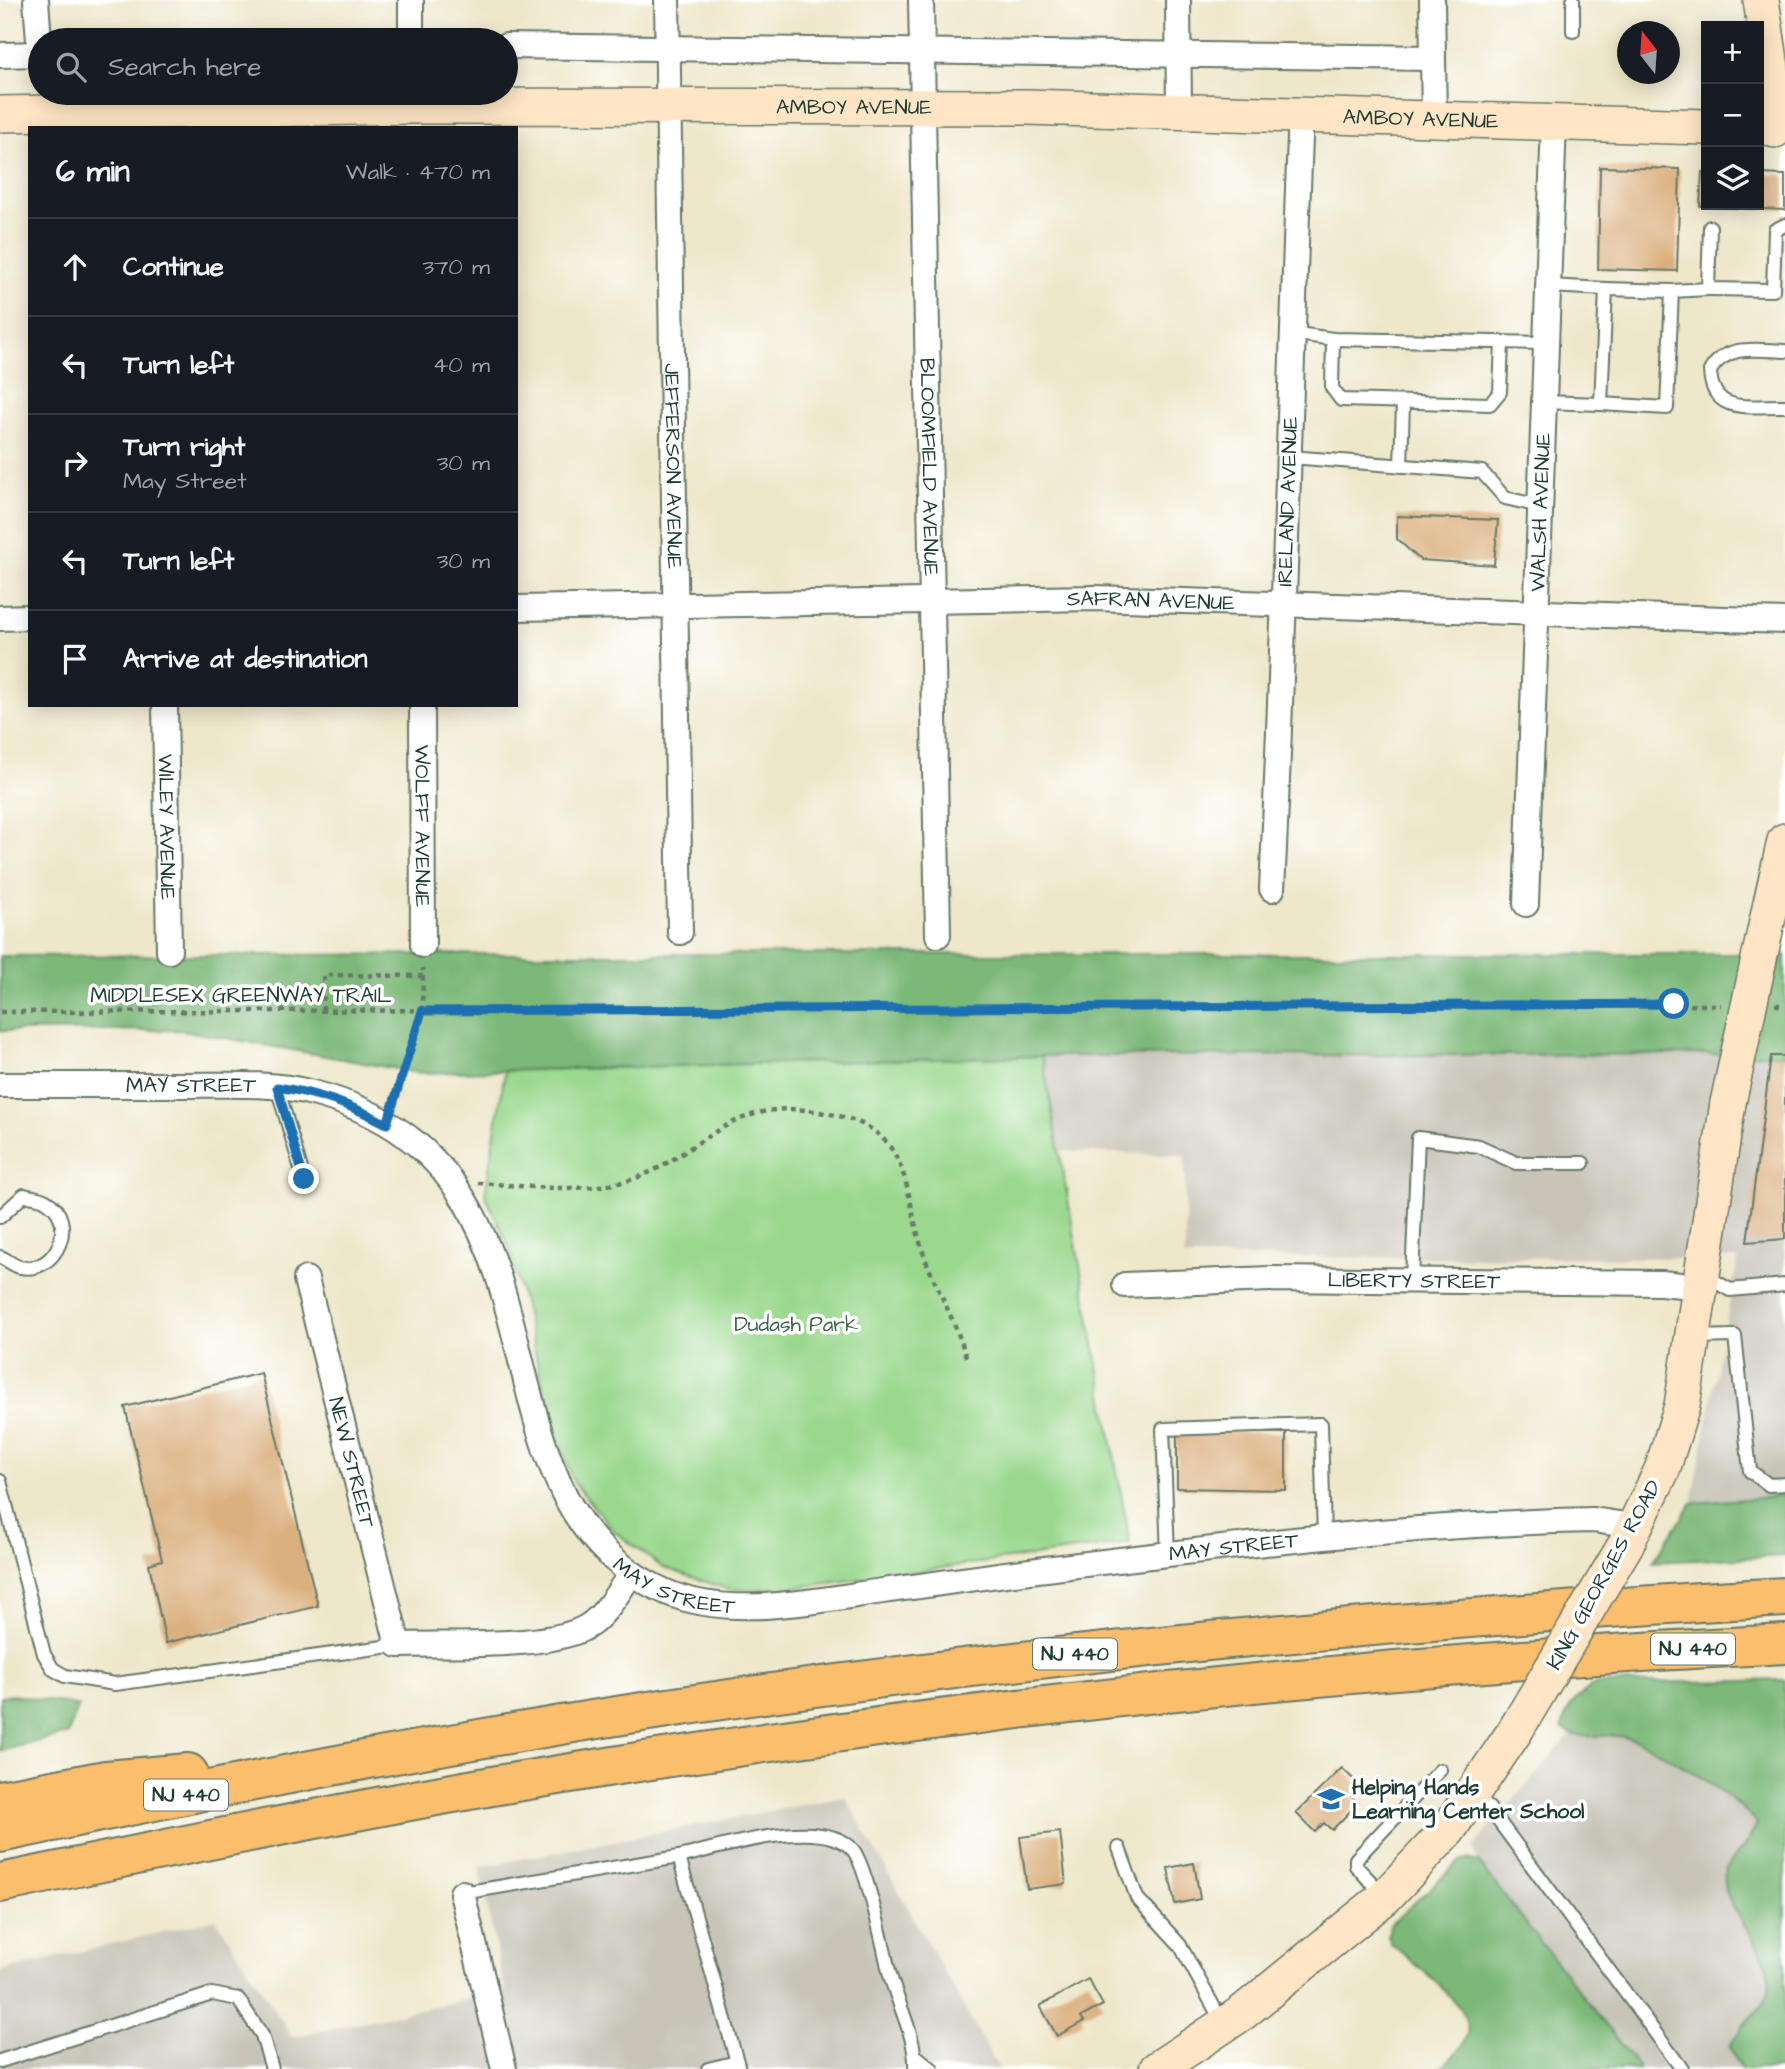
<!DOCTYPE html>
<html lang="en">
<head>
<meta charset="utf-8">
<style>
	:root { --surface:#171b24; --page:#20242c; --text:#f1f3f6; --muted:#9ea1a6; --line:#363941 }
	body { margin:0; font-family:"Architects Daughter",sans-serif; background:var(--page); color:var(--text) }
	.controls { position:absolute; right:21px; top:21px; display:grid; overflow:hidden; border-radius:0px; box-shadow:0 4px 18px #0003 }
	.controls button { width:63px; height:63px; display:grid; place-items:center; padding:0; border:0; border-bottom:2px solid var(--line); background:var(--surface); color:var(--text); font:35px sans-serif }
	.compass { position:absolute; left:1617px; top:21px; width:63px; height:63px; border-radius:50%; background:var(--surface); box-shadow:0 4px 18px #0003; rotate:343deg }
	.stop { position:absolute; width:21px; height:21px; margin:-16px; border:5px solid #1f6fb2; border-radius:50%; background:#fff }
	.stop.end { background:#1f6fb2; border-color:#fff; box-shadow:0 2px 7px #0008 }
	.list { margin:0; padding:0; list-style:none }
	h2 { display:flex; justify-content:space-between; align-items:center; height:91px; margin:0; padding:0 28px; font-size:30px }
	h2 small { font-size:23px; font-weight:400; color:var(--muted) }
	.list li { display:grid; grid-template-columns:46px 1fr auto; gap:21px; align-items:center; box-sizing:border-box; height:98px; padding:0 28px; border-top:2px solid var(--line) }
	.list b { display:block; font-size:26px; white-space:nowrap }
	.list p { margin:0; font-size:23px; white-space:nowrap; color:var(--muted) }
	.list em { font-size:23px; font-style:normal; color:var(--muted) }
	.icon { flex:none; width:38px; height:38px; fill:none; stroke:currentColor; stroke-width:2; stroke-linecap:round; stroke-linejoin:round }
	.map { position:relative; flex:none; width:1785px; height:2069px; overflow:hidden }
	.search { position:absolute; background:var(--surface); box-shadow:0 4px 18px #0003; left:28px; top:28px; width:490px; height:77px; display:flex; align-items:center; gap:18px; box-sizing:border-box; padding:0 24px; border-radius:38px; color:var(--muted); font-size:26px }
	.panel { position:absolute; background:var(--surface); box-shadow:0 4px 18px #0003; left:28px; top:126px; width:490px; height:581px; border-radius:0px }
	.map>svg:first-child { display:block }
</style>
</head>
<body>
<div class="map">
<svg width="1785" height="2069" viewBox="0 0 1785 2069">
	<rect width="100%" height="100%" fill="#fff"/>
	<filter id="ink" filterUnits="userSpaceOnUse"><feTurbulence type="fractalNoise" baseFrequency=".0143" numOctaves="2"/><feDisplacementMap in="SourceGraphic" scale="14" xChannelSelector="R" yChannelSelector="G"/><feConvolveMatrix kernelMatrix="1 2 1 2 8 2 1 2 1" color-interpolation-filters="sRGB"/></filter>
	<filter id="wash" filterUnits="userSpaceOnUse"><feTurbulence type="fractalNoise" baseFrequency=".00686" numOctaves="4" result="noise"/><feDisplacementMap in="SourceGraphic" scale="28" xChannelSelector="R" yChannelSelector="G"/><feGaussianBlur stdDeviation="1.57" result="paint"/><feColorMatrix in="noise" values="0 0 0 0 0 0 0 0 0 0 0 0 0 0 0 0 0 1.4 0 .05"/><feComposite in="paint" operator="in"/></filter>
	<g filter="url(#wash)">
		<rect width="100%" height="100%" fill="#eee7ca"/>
		<g fill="#c8c4b8">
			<path d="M1785,1054V1496L1692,1503L1738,1258L1185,1257V1155L1059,1151L1042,1056Z"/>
			<path d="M1570,1735L1625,1737L1679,1764L1715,1787L1744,1808L1756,1822L1753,1837L1732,1860L1727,1893L1768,1968L1770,1992L1757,2011L1735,2032L1730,2047L1741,2069H1640L1478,1862L1473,1847Z"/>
			<path d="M845,1797L999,2069H0V1971L216,1919L292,2037L505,1991L479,1867Z"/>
		</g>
		<path fill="#9ad88d" stroke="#5c8a60" stroke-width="2" d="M1042,1056L1130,1543L783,1589H727L662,1567L614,1531L574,1483L551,1418L510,1249L485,1194L505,1071Z"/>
		<g fill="#7bb878" stroke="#4d7a56" stroke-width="2">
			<path d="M497,954H1785V1054L1042,1056L419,1073L181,1030L0,1031V956Z"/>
			<path d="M1785,1496V1556L1653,1562L1692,1503Z"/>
			<path d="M1785,1680V2069H1741L1730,2047C1738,2024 1767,2009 1769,1990C1776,1952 1719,1903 1724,1877C1729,1854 1751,1848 1756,1822C1736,1798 1655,1744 1624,1737C1604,1732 1579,1743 1562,1728C1567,1706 1578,1694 1597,1684Z"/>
			<path d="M13,1695L78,1706L68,1734L0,1751V1697Z"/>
			<path d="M1467,1859L1478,1862L1640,2069H1440C1450,2059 1463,2048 1467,2034C1474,2006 1411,1961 1391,1944L1388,1936L1390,1925L1460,1861Z"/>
		</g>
		<g id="blocks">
			<g fill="#dbb07f">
				<path d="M1600,167L1680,169L1677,271L1598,269Z"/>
				<path d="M1702,172H1706V207L1700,206Z"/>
				<path d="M1759,174L1785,175V210L1713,207L1759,205Z"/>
				<path d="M1397,516L1498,520L1494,565L1420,560L1397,539Z"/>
				<path d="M1771,1056H1785V1239L1747,1242Z"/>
				<path d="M261,1373L318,1606L166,1643L149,1564L162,1560L125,1407Z"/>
				<path d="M1177,1431L1286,1433V1490L1177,1488Z"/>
				<path d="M1342,1768L1360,1786L1351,1796L1358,1803L1332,1830L1324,1823L1315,1832L1296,1813Z"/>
				<path d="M1060,1832L1066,1884L1027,1889L1020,1837Z"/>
				<path d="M1194,1863L1200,1899L1175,1904L1168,1868Z"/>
				<path d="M1088,1979L1103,2005L1081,2017L1084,2021L1057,2036L1040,2006Z"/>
			</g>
		</g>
	</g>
	<g filter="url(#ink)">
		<use href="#blocks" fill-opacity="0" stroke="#677868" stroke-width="2"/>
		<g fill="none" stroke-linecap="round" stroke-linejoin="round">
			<defs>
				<g id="lane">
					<path d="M1573,31V0"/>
					<path d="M1710,227L1708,289L1773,290L1775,230L1785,225"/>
					<path d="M1606,289L1672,291L1708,289"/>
					<path d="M1291,333L1333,339L1546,343"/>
					<path d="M1333,339L1332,388L1341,400L1490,404L1500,392L1502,343"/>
					<path d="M1785,351C1757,350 1726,343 1710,371C1712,416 1750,405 1785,406"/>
					<path d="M1544,402L1601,404L1606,289L1548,286"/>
					<path d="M1601,404L1667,408L1672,291"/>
					<path d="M1290,457L1482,472L1505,498L1540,506"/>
					<path d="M1401,466L1403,403"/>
					<path d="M277,1087L304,1179"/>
					<path d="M0,1217L24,1195C31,1197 40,1197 46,1201C79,1220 57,1275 20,1267C13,1266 7,1259 0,1257"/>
					<path d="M1706,1276L1730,1290L1785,1285"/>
					<path d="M1412,1280L1418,1138L1479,1146L1516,1163H1583"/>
					<path d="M1694,1337L1735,1336L1750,1471L1769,1485L1785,1484"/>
					<path d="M0,1481L44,1654L53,1669L65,1676L115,1684L398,1645"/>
					<path d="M1168,1555L1163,1429L1321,1424L1324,1539"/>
					<path d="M1473,1797L1489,1808L1682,2069"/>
					<path d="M1119,1848L1137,1898L1180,1945L1222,2022"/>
					<path d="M679,1857C718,1848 823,1814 853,1850C866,1866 883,1944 888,1967C895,2000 917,2036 915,2069"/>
					<path d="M462,1893L679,1857L739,2069"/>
					<path d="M1384,1896L1356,1866V1859L1440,1770"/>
					<path d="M916,2056L932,2069"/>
					<path d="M0,2061L212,1994L238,1999L262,2035L272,2069"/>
					<path d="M708,2069L737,2062"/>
				</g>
				<g id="street">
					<path d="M36,0L40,54"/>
					<path d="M411,0V40"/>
					<path id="s1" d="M667,0L680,932"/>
					<path id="s2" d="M921,0L938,935"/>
					<path d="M1178,0L1179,110"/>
					<path d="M1432,0L1434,118"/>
					<path d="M506,46L1433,58"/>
					<path d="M0,55L40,54"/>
					<path id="s3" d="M516,608L1095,598L1785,621"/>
					<path d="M0,618L30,617"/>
					<path id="s4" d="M165,705L169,951"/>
					<path id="s5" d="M422,705L423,945"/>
					<path id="s6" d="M1272,889C1285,631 1290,373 1301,114"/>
					<path id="s7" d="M1526,904L1554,122"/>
					<path id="s8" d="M0,1085C60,1085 121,1085 181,1085C225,1085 270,1082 313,1093C595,1166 451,1499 666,1592C730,1620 817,1600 883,1591C943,1583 1002,1574 1062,1567C1238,1545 1416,1524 1593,1520L1619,1524L1634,1531"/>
					<path id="s9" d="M306,1279L398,1645C442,1643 557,1650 591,1624C607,1612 620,1590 631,1573"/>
					<path id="s10" d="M1125,1285L1270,1279L1661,1283L1701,1287"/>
					<path d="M462,1893L504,2069"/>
				</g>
				<g id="secondary">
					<path d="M1761,0L1771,67L1775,130"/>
					<path id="s11" d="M0,114L414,106L1026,107L1706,127"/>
					<path d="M1770,908L1785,841"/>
					<path d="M1626,1544L1662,1470L1682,1406L1728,1103"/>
					<path d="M1157,2069L1242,2013L1385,1897L1448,1830L1515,1731"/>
				</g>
				<g id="highway">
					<path d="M0,1800L106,1780L188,1773"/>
					<path d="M0,1833C221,1786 444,1742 668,1708C1038,1652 1411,1618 1785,1597"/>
					<path d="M0,1883C166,1849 331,1814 498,1785C924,1712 1353,1665 1785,1644"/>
				</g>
			</defs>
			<use href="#lane" stroke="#677868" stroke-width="16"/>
			<use href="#street" stroke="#677868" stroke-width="28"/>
			<use href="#secondary" stroke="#677868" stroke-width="38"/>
			<use href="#highway" stroke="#677868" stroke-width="42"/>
			<g stroke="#677868" stroke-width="4.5" stroke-dasharray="5 5" stroke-linecap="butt">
				<path d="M1775,1005H1785"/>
				<path d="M323,1011L324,975L423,976V968"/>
				<path d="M0,1012L1721,1005"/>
				<path d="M392,1106L422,1011L423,976"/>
				<path d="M478,1183C530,1186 586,1195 636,1178C678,1163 709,1128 752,1115C776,1107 800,1108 825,1113C915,1128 901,1187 924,1255C937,1291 956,1321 966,1357"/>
			</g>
			<use href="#lane" stroke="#fff" stroke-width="12"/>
			<use href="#street" stroke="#fff" stroke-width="24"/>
			<use href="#secondary" stroke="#fde5c5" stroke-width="35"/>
			<use href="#highway" stroke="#fabe6d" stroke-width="38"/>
			<defs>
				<g id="secondary-bridge">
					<path d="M1728,1103L1770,908"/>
					<path d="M1515,1731L1626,1544"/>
				</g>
			</defs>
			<use href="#secondary-bridge" stroke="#677868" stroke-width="38" stroke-linecap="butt"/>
			<use href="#secondary-bridge" stroke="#fde5c5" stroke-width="35"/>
		</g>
	</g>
	<g fill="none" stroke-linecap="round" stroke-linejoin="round" filter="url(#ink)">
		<path stroke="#1f6fb2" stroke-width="9" d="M304,1179L277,1087C318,1093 351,1105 387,1124L422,1011L1674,1004"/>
	</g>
	<defs>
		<symbol id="school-bare" viewBox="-9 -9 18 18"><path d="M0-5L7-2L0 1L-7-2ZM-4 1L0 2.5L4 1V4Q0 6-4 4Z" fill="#1f6fb2" stroke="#fff" stroke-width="2.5" paint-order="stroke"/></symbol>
	</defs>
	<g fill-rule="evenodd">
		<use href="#school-bare" x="1312" y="1780" width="38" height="38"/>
	</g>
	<g text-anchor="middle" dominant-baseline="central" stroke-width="7" stroke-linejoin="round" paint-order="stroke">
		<g fill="#fff" stroke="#627771" stroke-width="2">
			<rect x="1651" y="1633.5" width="84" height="31" rx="5"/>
			<rect x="1033" y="1638.5" width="84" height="31" rx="5"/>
			<rect x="144" y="1779.5" width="84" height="31" rx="5"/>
		</g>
		<g font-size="19" font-weight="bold" fill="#1f3d34">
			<text x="1693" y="1649">NJ 440</text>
			<text x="1075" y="1654">NJ 440</text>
			<text x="186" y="1795">NJ 440</text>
		</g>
		<g font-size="21" fill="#1f3d34" stroke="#fff">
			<text stroke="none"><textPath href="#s11" startOffset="854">AMBOY AVENUE</textPath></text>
			<text stroke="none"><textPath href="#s11" startOffset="1421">AMBOY AVENUE</textPath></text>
			<text stroke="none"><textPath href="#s1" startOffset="466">JEFFERSON AVENUE</textPath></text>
			<text stroke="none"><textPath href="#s2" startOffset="467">BLOOMFIELD AVENUE</textPath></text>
			<text stroke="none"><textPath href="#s6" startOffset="388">IRELAND AVENUE</textPath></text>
			<text stroke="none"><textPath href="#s7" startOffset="392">WALSH AVENUE</textPath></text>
			<text stroke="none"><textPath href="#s3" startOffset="635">SAFRAN AVENUE</textPath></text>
			<text stroke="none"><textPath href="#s5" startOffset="121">WOLFF AVENUE</textPath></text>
			<text stroke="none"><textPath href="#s4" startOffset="122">WILEY AVENUE</textPath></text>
			<text x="241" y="995">MIDDLESEX GREENWAY TRAIL</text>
			<text stroke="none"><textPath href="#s8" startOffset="191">MAY STREET</textPath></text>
			<text stroke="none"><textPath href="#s10" startOffset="289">LIBERTY STREET</textPath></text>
			<text stroke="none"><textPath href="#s9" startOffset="189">NEW STREET</textPath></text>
			<text stroke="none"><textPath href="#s8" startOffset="1533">MAY STREET</textPath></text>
			<text transform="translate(1604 1575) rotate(-61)">KING GEORGES ROAD</text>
			<text stroke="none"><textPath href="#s8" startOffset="966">MAY STREET</textPath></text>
		</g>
		<g font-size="21" fill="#3e644a" stroke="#fff">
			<text x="796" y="1324">Dudash Park</text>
		</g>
		<g font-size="21" font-weight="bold" fill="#1f3d34" stroke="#fff" text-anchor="start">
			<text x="1352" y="1787">Helping Hands<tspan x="1352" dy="24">Learning Center School</tspan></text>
		</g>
	</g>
</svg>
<div class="controls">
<button>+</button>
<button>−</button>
<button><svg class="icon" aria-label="layers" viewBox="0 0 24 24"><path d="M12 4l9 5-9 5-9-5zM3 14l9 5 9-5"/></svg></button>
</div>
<svg class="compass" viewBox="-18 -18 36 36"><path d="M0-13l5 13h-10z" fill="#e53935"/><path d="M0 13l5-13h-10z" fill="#9ea1a6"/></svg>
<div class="stop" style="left:1674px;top:1004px"></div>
<div class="stop end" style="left:304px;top:1179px"></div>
<div class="search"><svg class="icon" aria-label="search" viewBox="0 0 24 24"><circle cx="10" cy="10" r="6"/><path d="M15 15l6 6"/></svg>Search here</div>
<section class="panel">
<h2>6 min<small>Walk · 470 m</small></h2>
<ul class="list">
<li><svg class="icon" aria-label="ahead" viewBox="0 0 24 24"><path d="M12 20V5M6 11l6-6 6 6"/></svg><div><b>Continue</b></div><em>370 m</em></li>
<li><svg class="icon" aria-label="left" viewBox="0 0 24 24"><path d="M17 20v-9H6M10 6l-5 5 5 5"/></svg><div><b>Turn left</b></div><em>40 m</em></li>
<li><svg class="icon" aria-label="right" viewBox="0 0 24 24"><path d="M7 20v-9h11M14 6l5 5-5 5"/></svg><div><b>Turn right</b><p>May Street</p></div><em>30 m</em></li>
<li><svg class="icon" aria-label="left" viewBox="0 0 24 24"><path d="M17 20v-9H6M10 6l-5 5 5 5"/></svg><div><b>Turn left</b></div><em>30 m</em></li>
<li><svg class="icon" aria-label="arrive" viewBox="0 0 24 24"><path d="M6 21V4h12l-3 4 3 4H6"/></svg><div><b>Arrive at destination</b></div></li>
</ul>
</section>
</div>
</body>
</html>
